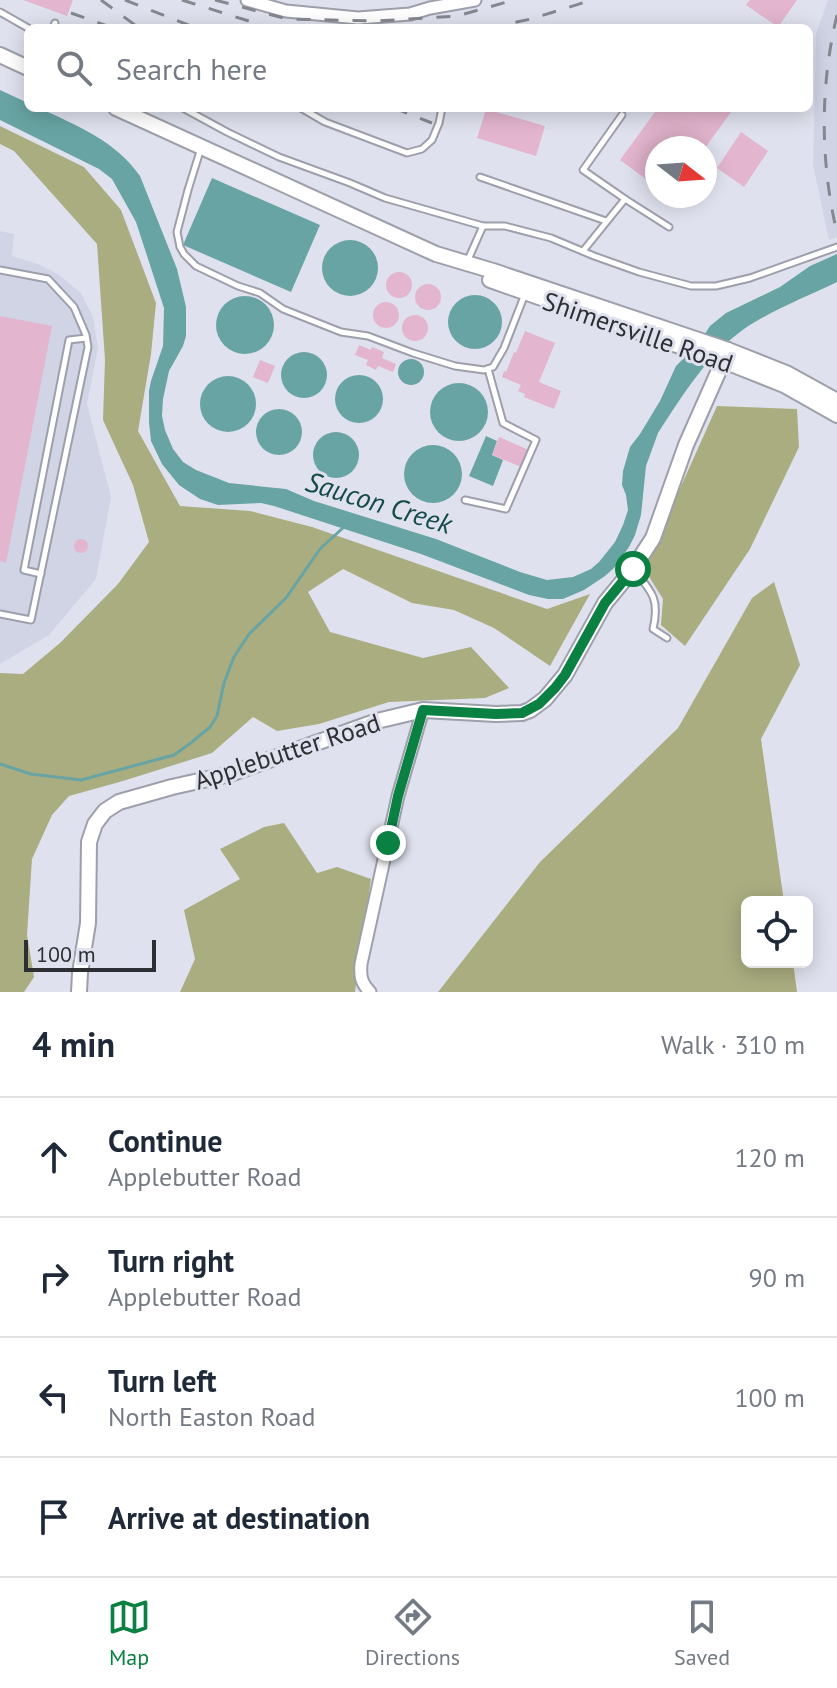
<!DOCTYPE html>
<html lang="en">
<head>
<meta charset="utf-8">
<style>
	:root { --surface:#fff; --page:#f6f6f7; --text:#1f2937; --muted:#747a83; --line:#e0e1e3; --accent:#0b8043 }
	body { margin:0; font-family:"PT Sans",sans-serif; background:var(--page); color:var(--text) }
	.controls { position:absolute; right:24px; bottom:24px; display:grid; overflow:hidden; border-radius:12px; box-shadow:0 4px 20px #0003 }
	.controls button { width:72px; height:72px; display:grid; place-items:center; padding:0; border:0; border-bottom:2px solid var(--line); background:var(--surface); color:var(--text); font:40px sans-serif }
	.compass { position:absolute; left:645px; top:136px; width:72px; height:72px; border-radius:50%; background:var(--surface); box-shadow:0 4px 20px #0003; rotate:107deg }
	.scale { position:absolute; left:24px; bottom:20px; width:132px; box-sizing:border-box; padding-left:8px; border:4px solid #2e2f33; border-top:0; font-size:22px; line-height:28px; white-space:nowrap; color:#2e2f33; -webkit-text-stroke:6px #dfe2ee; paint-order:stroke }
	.stop { position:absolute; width:24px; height:24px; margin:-18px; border:6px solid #0b8043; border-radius:50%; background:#fff }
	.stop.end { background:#0b8043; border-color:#fff; box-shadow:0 2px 8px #0008 }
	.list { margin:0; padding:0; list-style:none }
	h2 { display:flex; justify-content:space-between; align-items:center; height:104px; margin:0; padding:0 32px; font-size:34px }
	h2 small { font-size:26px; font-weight:400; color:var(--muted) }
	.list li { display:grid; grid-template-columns:52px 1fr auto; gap:24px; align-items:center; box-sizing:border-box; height:120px; padding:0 32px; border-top:2px solid var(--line) }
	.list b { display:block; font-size:30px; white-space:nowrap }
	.list p { margin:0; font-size:26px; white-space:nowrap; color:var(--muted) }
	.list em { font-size:26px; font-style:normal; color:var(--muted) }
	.icon { flex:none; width:44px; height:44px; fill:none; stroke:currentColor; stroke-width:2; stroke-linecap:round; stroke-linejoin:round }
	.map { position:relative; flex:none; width:837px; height:992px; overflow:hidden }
	.search { position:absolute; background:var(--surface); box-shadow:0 4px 20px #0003; left:24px; right:24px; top:24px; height:88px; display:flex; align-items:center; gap:20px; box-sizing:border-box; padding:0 28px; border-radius:12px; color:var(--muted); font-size:30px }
	.sheet { height:584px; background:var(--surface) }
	nav { display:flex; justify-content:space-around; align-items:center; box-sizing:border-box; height:112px; border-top:2px solid var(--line); background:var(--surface); font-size:22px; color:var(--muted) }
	nav a { display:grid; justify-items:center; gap:4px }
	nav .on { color:var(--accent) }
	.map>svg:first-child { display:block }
</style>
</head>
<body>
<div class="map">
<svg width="837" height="992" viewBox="0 0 837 992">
	<rect width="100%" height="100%" fill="#dfe2ee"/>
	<g fill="#d0d4e5">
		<path d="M828,0H837V237L829,240L813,165L816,34Z"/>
		<path d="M0,231L14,234L12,256L38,264L58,274L81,293L93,317L98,348L87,404L111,497L96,579L49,635L0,664Z"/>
	</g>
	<g fill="#aaad80">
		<path d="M0,126L84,167L121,210L156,303L151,354L138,431L180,506L250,511L312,527L547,609L590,594L550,666L494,628L454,610L412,603L343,569L308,592L330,632L423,658L471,647L509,688L485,698L389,702L319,724L277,731L253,717L212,753L123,781L69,796L52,815L32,859L27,935L34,977L24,992H0V673L23,674L60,643L118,584L149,542L133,485L103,420L105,360L97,244L14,151L0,144Z"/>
		<path d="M717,406L797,409L799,447L750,549L685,646L661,625L663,599L646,572L647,562Z"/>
		<path d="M774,582L800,665L761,739L784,902H747V962H793L797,992H438L540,862L678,728L752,598Z"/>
		<path d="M284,823L317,873L337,867L371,879L355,992H180L195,959L184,910L240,879L220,849L264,827Z"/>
	</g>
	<g fill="#68a4a3">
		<path d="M0,90L28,103V108H39C76,125 116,141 140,176L177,269L186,307V336L183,346L169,371L163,399L162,416L165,430L173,449L183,462L196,470L229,483L286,489L314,501L436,539L520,572L547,580L573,577L591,569L599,562L615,542L623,525L628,510L626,495L622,485L623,471L630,447L640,434L660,401L676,366L699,343L710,326L726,313L780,287L810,266L837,254V282C808,296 770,311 744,329C706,356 683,395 658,433L646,466L641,515L635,535L629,547L614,568L605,576L584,590L563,599H548L529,595L421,554L274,506L261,503L218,505L200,499L179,485L162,464L151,441L149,422V391L151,381L163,346L164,308L136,222L112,179L99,169L0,120Z"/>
		<path d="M212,178L320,225L291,292L183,245Z"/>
		<circle cx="350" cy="268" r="28"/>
		<circle cx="475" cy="322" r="27"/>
		<circle cx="245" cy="325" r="29"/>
		<circle cx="304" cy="375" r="23"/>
		<circle cx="411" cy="372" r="13"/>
		<circle cx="359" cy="399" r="24"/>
		<circle cx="228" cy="404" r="28"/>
		<circle cx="459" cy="412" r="29"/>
		<circle cx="279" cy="432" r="23"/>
		<circle cx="336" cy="455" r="23"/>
		<path d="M486,436L497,441L492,455L503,460L493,486L469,476Z"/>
		<circle cx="433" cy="474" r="29"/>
	</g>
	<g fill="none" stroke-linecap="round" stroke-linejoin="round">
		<path stroke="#68a4a3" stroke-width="3" d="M0,764L31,774L81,780L174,755L192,742L210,727L217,716L224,683L234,657L249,634L286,598L320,549L345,526"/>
	</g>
	<g fill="#e3b5ce">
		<path d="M23,0H73L67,16Z"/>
		<path d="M750,0H797L778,27L746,5Z"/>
		<path d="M658,108H734L705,148H657V187L620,160Z"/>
		<path d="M486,109L545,126L536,156L477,138Z"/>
		<path d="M741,132L768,151L744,187L717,168Z"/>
		<circle cx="399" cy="285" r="13"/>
		<circle cx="428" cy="297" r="13"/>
		<circle cx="386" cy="315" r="13"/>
		<circle cx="415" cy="328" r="13"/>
		<path d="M0,316L52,326L6,563L0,561Z"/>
		<path d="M525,331L555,343L539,382L561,391L554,409L524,397L525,394L518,391L521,385L502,377L504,371L506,372L514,352L516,353Z"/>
		<path d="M359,345L371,350L372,347L384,352L382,358L396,364L393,372L378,366L376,370L366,365L368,360L355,355Z"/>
		<path d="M260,360L275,366L268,383L253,377Z"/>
		<path d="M499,437L529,450L521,467L492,455Z"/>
		<circle cx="81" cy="546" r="7"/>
	</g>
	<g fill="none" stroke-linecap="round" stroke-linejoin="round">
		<defs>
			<g id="service">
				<path d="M0,12L28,28"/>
				<path d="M53,28L55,23"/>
				<path d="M183,108L227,132L279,157L350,183L385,198L483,226H505L551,238L594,256L639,272L691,286H716L750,278L837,247"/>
				<path d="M301,108L325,122L407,153L422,149L432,140L439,123L442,108"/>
				<path d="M622,115L583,170L625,199"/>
				<path d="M201,148L188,190L177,232L180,247L184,254L196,266L238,286L260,293L283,309L341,332L368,336L413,353L455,366L484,370L493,367L504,348L525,294"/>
				<path d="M480,177L606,221"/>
				<path d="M583,251L625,199L669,227"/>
				<path d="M467,262L483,226"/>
				<path d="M0,270L48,279L74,307L86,335L88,347L31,620L0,614"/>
				<path d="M465,500L506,509L536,440L503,423L488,369"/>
				<path d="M634,570C652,592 660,599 653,629L667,638"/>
				<path d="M41,574L24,570L69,340L86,338"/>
			</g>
			<g id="minor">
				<path d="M247,0L286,11L358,18L410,14L430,8L475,0"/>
				<path d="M370,992C361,983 360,976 361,964L398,796L423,710"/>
			</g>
			<g id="tertiary">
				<path d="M0,55L28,68"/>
				<path d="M116,108L436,254L493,271L728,350L786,373L837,401"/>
				<path d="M490,280L731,364L784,385L837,415"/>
				<path d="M79,992L80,973L88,923L89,842L95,824L105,811L119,802L172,787L230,774L377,721L423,710L496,714L522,713L530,710L545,699L565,675L605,603L633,569L653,538L686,445L728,350"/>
			</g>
		</defs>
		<use href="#service" stroke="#9d9faa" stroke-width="9"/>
		<use href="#minor" stroke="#9d9faa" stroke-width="15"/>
		<use href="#tertiary" stroke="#9d9faa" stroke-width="18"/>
		<use href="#service" stroke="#fff" stroke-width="5"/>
		<use href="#minor" stroke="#fff" stroke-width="11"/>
		<use href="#tertiary" stroke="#fff" stroke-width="14"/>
		<g stroke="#868890" stroke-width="3" stroke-dasharray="14 14" stroke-linecap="butt">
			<path d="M101,0L139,28"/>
			<path d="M125,0L196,28"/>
			<path d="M182,0L271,28"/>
			<path d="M215,0L287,19L378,21L457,16L514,0"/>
			<path d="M71,13L113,28"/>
			<path d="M837,15C820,86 820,161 837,233"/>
			<path d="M488,28L531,19L592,0"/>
			<path d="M394,108L432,123"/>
		</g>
	</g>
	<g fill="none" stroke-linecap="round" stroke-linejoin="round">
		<path stroke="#0b8043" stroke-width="10" d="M388,843L398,796L423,710L496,714L522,713L539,704L555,688L565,675L605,603L633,569"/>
	</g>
	<g text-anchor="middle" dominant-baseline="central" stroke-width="6" stroke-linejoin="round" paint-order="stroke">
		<g font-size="26" fill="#2e2f33" stroke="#dfe2ee">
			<text transform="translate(638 332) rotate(19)">Shimersville Road</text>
			<text transform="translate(287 751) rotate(-18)">Applebutter Road</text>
		</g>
		<g font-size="28" font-style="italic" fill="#134a4a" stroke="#dfe2ee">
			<text transform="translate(379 502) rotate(17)">Saucon Creek</text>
		</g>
	</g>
</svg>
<div class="controls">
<button><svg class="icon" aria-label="locate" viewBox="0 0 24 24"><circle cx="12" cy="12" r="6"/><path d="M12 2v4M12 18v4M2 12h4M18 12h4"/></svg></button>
</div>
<svg class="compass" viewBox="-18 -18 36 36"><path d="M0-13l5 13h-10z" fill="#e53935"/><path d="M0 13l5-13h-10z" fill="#747a83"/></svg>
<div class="scale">100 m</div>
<div class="stop" style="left:633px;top:569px"></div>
<div class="stop end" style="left:388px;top:843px"></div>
<div class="search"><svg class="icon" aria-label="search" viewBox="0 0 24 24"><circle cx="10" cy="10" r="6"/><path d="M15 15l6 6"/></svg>Search here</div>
</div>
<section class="sheet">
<h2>4 min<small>Walk · 310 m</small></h2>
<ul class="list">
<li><svg class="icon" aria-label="ahead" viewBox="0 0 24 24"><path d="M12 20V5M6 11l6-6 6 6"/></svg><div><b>Continue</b><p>Applebutter Road</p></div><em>120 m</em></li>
<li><svg class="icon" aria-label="right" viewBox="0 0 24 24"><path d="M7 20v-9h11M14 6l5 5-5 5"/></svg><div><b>Turn right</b><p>Applebutter Road</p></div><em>90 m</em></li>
<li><svg class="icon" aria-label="left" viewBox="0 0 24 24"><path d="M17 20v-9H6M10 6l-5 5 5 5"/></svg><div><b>Turn left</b><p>North Easton Road</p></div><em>100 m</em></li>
<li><svg class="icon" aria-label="arrive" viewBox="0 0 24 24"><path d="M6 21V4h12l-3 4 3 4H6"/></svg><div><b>Arrive at destination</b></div></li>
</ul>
</section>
<nav>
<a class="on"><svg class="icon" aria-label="map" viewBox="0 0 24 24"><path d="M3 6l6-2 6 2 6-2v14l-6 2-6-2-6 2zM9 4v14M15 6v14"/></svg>Map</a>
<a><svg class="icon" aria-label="directions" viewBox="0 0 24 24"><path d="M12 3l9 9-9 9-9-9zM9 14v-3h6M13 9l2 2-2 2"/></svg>Directions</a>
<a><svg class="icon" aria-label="saved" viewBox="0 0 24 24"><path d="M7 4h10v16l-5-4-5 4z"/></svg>Saved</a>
</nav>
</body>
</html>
